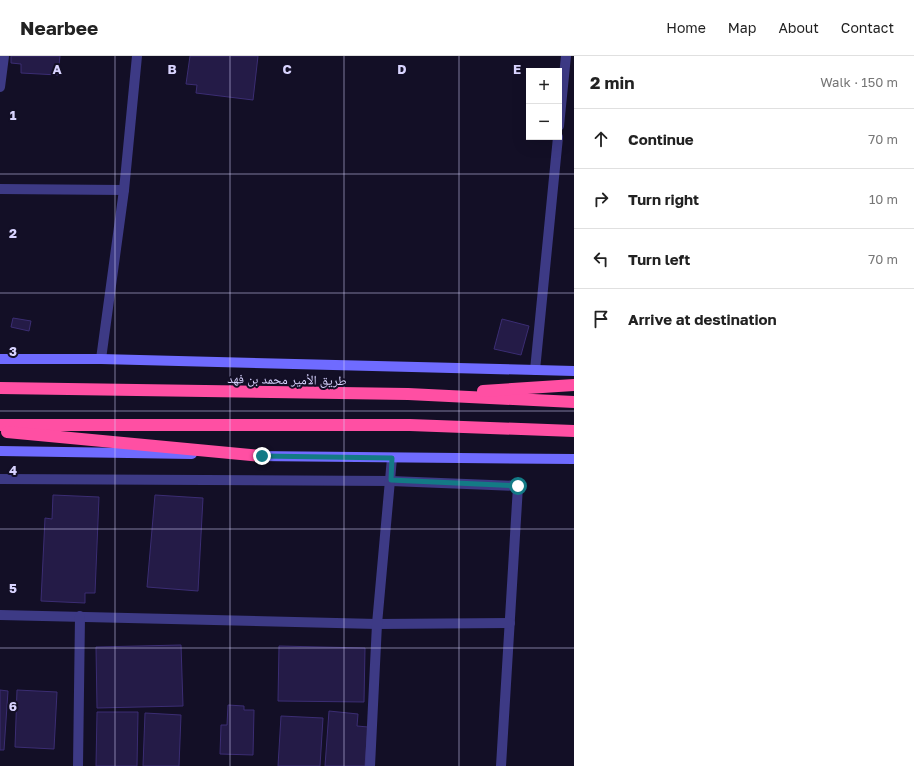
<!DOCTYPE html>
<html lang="en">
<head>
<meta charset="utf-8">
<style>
	:root { --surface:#fff; --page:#f2f2f2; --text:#222; --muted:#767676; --line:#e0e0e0 }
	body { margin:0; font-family:"Golos Text","Noto Naskh Arabic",sans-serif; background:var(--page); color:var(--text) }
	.controls { position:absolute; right:12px; top:12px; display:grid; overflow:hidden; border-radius:0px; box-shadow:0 4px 16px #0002 }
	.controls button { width:36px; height:36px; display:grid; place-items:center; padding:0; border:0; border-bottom:1px solid var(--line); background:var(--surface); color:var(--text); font:20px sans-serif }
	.stop { position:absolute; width:12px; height:12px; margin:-9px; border:3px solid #137a85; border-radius:50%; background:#fff }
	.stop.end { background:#137a85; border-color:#fff; box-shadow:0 1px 4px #0008 }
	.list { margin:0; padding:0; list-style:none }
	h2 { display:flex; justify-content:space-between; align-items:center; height:52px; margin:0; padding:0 16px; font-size:17px }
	h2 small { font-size:13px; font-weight:400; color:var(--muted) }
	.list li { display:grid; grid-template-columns:26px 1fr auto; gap:12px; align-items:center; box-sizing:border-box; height:60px; padding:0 16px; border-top:1px solid var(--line) }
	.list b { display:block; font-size:15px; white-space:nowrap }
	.list em { font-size:13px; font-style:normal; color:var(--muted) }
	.icon { flex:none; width:22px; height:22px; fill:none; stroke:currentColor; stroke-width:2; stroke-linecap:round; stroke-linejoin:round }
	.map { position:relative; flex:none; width:574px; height:710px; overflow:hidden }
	header { display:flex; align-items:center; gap:24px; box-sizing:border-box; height:56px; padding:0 20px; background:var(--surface); border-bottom:1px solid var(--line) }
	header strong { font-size:19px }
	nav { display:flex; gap:22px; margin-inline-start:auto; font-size:14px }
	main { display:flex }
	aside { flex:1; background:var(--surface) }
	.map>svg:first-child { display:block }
</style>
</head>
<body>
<header>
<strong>Nearbee</strong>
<nav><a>Home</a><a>Map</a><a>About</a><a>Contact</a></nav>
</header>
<main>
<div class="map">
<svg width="574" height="710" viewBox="0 0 574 710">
	<rect width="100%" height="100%" fill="#130f26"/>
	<g fill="#241b47" stroke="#3b2d73">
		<path d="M11,0H60L58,19L21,17V8L11,7Z"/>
		<path d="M190,0H258L253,44L196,37L197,29L186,28Z"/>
		<path d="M13,262L31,265L29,275L11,271Z"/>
		<path d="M502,263L529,270L521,299L494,293Z"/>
		<path d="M53,439L99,441L95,537H85V547L41,545L45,462L52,463Z"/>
		<path d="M155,439L203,442L198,535L147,531Z"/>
		<path d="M181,589L183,650L97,652L96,591Z"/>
		<path d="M279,590L365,592L364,646L278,645Z"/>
		<path d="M0,634L8,635L4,694H0Z"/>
		<path d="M17,634L57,636L54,693L15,691Z"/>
		<path d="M228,649L244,650V654H254L253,699L220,698L221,669H227Z"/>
		<path d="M329,655L358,658L357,670L368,671L365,710H325Z"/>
		<path d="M97,656H138L137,710H96Z"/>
		<path d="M145,657L181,659L179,710H143Z"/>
		<path d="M281,660L323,662L320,710H278Z"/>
	</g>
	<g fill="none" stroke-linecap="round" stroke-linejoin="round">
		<g stroke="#3d3a85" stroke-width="10">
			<path d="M0,31L4,0"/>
			<path d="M559,70L566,0"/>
			<path d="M0,133L124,134"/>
			<path d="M101,303L124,134L137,0"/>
			<path d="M535,314L558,81"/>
			<path d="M0,423L391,425L518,430L501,710"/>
			<path d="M0,559L377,568L510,567"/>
			<path d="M78,710L80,560"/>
			<path d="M370,710L377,568L392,402"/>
		</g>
		<g stroke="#6f6bff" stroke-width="10">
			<path d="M0,303H101L574,315"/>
			<path d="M0,395L192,398"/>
			<path d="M254,400L574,403"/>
		</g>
		<g stroke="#ff4fa3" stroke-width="12">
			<path d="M0,332L408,338L574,346"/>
			<path d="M483,335L574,329"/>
			<path d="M0,369H410L574,375"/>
			<path d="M7,376L262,400"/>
		</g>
	</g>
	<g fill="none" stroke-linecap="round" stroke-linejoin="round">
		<path stroke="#137a85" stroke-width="5" d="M262,400L392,402L391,424L518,430"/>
	</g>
	<path fill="none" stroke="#d9d4ff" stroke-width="1" stroke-opacity="0.55" d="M115,0V710M230,0V710M344,0V710M459,0V710M0,118H574M0,237H574M0,355H574M0,473H574M0,592H574"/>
	<g text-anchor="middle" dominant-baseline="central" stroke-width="4" stroke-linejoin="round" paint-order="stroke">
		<g font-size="13" fill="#d9d4ff" stroke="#130f26">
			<text transform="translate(287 323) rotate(1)">طريق الأمير محمد بن فهد</text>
		</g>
	</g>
	<g font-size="13" text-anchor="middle" font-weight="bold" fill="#d9d4ff" stroke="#130f26" stroke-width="4" stroke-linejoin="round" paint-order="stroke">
		<text x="57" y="18">A</text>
		<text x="172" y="18">B</text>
		<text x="287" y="18">C</text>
		<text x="402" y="18">D</text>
		<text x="517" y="18">E</text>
		<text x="13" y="64">1</text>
		<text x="13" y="182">2</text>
		<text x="13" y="300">3</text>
		<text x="13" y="419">4</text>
		<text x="13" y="537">5</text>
		<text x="13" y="655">6</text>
	</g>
</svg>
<div class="controls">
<button>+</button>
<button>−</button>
</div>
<div class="stop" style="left:518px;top:430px"></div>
<div class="stop end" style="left:262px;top:400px"></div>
</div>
<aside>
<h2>2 min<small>Walk · 150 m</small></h2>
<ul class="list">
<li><svg class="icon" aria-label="ahead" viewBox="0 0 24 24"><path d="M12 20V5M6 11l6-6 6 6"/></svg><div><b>Continue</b></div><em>70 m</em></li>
<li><svg class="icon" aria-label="right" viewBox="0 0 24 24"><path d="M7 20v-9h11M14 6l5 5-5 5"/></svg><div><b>Turn right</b></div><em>10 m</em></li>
<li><svg class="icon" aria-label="left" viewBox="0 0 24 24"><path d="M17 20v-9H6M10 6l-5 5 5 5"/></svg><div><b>Turn left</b></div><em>70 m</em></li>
<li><svg class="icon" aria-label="arrive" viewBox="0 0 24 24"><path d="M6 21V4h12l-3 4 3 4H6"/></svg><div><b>Arrive at destination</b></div></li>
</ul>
</aside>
</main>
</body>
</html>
